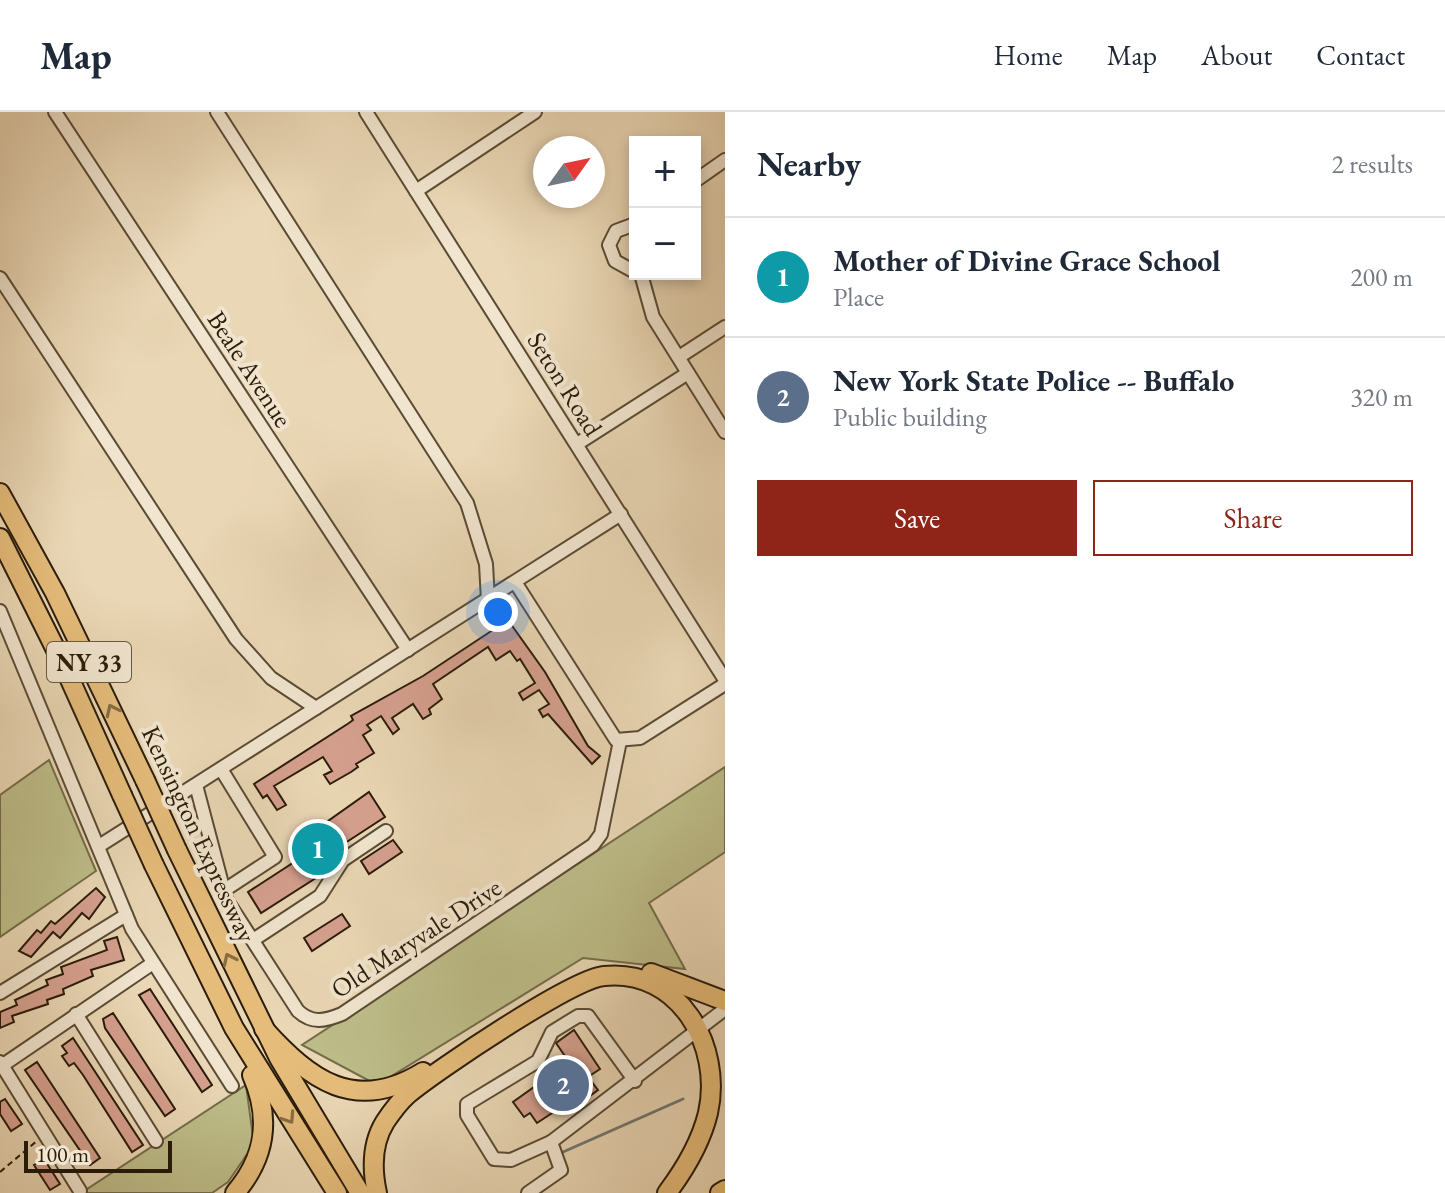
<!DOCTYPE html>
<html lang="en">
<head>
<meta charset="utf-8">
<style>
	:root { --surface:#fff; --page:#f2f2f3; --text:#1f2937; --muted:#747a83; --line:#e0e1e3; --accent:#8f2418 }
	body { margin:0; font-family:"EB Garamond",serif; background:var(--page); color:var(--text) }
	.controls { position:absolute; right:24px; top:24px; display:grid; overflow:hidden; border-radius:0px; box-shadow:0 4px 12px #0003 }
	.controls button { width:72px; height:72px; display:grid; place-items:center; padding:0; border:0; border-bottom:2px solid var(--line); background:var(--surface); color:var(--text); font:40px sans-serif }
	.compass { position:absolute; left:533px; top:24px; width:72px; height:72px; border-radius:50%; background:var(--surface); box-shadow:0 4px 12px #0003; rotate:57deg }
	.scale { position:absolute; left:24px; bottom:20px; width:148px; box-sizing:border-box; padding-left:8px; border:4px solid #2a1c09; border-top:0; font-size:22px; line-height:28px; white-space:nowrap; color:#2a1c09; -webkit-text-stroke:6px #f1e5cf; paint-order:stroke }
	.you { position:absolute; left:498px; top:500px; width:28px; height:28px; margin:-20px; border:6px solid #fff; border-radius:50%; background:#1a73e8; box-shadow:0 0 0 12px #1a73e833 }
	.badge { display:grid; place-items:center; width:52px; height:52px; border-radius:50%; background:var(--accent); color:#fff; font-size:26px; font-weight:700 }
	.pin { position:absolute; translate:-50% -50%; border:4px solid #fff; box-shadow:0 2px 8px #0006 }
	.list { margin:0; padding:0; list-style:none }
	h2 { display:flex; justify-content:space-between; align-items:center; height:104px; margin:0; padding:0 32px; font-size:34px }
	h2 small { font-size:26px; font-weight:400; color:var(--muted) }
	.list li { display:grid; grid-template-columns:52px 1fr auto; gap:24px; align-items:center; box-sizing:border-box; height:120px; padding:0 32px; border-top:2px solid var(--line) }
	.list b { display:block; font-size:30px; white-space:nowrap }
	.list p { margin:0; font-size:26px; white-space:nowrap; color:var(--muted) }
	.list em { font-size:26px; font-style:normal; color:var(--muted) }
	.actions { display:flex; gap:16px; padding:24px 32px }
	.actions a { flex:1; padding:18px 0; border:2px solid var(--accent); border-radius:0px; text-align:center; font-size:28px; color:var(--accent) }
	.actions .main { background:var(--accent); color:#fff }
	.map { position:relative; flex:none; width:725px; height:1081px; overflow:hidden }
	header { display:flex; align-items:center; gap:48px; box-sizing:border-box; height:112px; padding:0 40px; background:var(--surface); border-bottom:2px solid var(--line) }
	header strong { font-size:38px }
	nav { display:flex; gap:44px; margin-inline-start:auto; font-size:28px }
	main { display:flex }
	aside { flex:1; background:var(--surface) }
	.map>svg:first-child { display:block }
</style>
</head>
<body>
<header>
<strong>Map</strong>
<nav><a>Home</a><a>Map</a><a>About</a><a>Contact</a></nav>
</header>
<main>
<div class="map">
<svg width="725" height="1081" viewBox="0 0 725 1081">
	<rect width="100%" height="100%" fill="#ead7b5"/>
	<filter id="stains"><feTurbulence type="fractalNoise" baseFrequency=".0025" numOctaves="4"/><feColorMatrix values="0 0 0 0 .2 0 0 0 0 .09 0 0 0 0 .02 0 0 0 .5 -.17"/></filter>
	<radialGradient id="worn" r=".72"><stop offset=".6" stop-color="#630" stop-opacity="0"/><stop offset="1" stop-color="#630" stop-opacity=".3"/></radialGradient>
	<g fill="#bdbd89" stroke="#746c49" stroke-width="2">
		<path d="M49,648L96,759L0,825V683Z"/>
		<path d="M725,655V740L649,791L685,857L583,846L377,973L302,933Z"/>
		<path d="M246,973L254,1032L228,1070L212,1081H81Z"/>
	</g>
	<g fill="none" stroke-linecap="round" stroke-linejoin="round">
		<path stroke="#707873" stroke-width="3" d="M563,1040L683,987"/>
	</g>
	<g fill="#d6a08f" stroke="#2a1c09" stroke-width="2">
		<path d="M508,508L545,560L588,634L600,644L592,652L548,602L543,605L539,598L549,592L539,578L523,588L519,581L535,571L520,547L517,549L510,539L496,548L488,535L433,572L442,587L429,597L431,602L423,607L413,592L392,606L399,617L393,622L381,604L367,613L371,618L363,623L374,641L356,652L358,655L351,660L330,672L324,663L332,659L323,645L274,674L286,693L277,698L267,683L263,686L254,672L349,611L353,608L351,604L423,564Z"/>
		<path d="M369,680L385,705L316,750L321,758L317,761L319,764L261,801L248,780L305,743L297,731Z"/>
		<path d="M393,728L402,740L369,762L361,749Z"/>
		<path d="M96,776L105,785L89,807L82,801L60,826L53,820L31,845L19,839L37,818L41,821L51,809L55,812Z"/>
		<path d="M342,802L350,814L312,839L304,826Z"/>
		<path d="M117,825L124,848L91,858L93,864L63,877L64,882L47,888L48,892L12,904L14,910L0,916V900L17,893L15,888L48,873L46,868L63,862L61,855L107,838L104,829Z"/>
		<path d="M150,877L212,973L202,980L139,883Z"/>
		<path d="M113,901L175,997L165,1004L105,916L103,907Z"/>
		<path d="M574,918L600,957L588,965L598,978L576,994L572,988L537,1011L530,1001L524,1005L513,990L569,950L556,931Z"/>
		<path d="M73,926L143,1033L132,1040L83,963L74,951L69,954L62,944L67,941L62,934Z"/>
		<path d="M37,950L100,1046L90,1053L25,958Z"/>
		<path d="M5,987L22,1012L11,1019L0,1002V990Z"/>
		<path d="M44,1047L60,1072L50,1078L34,1053Z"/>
	</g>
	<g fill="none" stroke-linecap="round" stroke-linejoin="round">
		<defs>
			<g id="minor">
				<path d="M55,0L408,538"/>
				<path d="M217,0L467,391L486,452L488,488"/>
				<path d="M366,0L725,568"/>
				<path d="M695,69L725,48"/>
				<path d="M416,79L535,0"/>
				<path d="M635,112L616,119L609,133L615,149L635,160"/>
				<path d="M641,162L653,205L725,320"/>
				<path d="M0,166L236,527L271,566L316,596"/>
				<path d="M679,245L725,215"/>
				<path d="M577,332L688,261"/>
				<path d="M515,470L616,628L640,626L725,572"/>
				<path d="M0,499L132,817L232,974"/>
				<path d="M221,657L275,745L223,779"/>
				<path d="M196,673L226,787L298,899C312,912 325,909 342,902L593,733L601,722L620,629"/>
				<path d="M99,734L621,402"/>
				<path d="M253,828L320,784L343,748L386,719"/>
				<path d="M0,881L126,803"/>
				<path d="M76,902L156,1029"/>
				<path d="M0,950L80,1079"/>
				<path d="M0,955L153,851"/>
				<path d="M551,1030L511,1048L494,1047L467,1003V992L538,949L552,920L578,904H588L635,969"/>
				<path d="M528,1081L561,1058L551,1030L725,897"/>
			</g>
			<g id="highway">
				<path d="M0,381L55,481L145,668"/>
				<path d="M0,426L63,552L122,683"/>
				<path d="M177,738L279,946L360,1081"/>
				<path d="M154,753L234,916L337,1081"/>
				<path d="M651,861L725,889"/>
				<path d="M264,917C310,968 355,1002 423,960"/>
				<path d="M235,1081C266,1045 271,1006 252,963"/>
				<path d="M377,1081C372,1058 372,1031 385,1010C391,1001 399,990 408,982C437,958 572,867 604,864C679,856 723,934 708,1001C701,1030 685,1057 667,1081"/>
				<path d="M720,1081L725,1078"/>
			</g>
		</defs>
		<use href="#minor" stroke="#5a4b34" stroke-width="16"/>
		<use href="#highway" stroke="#2a1c09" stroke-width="22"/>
		<path stroke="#2a1c09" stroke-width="2" stroke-dasharray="6 4" stroke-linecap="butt" d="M0,1060L38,1028"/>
		<use href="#minor" stroke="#f1e5cf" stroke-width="12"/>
		<use href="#highway" stroke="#e5bc7a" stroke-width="18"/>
		<defs>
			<g id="highway-bridge">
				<path d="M145,668L177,738"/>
				<path d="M122,683L154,753"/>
			</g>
		</defs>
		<use href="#highway-bridge" stroke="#2a1c09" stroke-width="22" stroke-linecap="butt"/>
		<use href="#highway-bridge" stroke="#e5bc7a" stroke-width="18"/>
	</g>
	<defs><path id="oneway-chevron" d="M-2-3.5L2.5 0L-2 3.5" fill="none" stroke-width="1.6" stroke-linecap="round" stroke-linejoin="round" transform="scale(2)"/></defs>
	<g stroke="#886c42">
		<use href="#oneway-chevron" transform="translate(112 598) rotate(-115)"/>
		<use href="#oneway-chevron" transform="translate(229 847) rotate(-116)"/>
		<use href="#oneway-chevron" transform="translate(289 1006) rotate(57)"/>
	</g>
	<g text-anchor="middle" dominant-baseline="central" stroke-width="8" stroke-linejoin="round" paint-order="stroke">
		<rect fill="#f1e5cf" stroke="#665844" stroke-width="2" x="47" y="530" width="84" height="40" rx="6"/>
		<g font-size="24" font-weight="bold" fill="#2a1c09">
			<text x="89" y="550">NY 33</text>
		</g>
		<g font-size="26" fill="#2a1c09" stroke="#f1e5cf">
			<text transform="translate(250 257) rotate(57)">Beale Avenue</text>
			<text transform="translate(565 272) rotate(58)">Seton Road</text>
			<text transform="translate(199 722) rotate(65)">Kensington Expressway</text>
			<text transform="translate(416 826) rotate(-33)">Old Maryvale Drive</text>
		</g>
	</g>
	<rect width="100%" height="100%" filter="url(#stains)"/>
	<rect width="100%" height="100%" fill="url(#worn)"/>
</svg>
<div class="controls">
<button>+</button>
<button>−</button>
</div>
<svg class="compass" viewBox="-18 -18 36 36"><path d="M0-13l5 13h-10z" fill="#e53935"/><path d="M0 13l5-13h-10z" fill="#747a83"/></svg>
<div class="scale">100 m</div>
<div class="you"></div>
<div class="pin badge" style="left:318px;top:737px;background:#0f9aa8">1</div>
<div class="pin badge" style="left:563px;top:973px;background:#5c6f8a">2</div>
</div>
<aside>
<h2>Nearby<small>2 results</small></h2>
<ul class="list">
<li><span class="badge" style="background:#0f9aa8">1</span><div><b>Mother of Divine Grace School</b><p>Place</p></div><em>200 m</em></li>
<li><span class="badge" style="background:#5c6f8a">2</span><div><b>New York State Police -- Buffalo</b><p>Public building</p></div><em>320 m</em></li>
</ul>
<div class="actions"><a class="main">Save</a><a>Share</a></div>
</aside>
</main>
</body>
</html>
